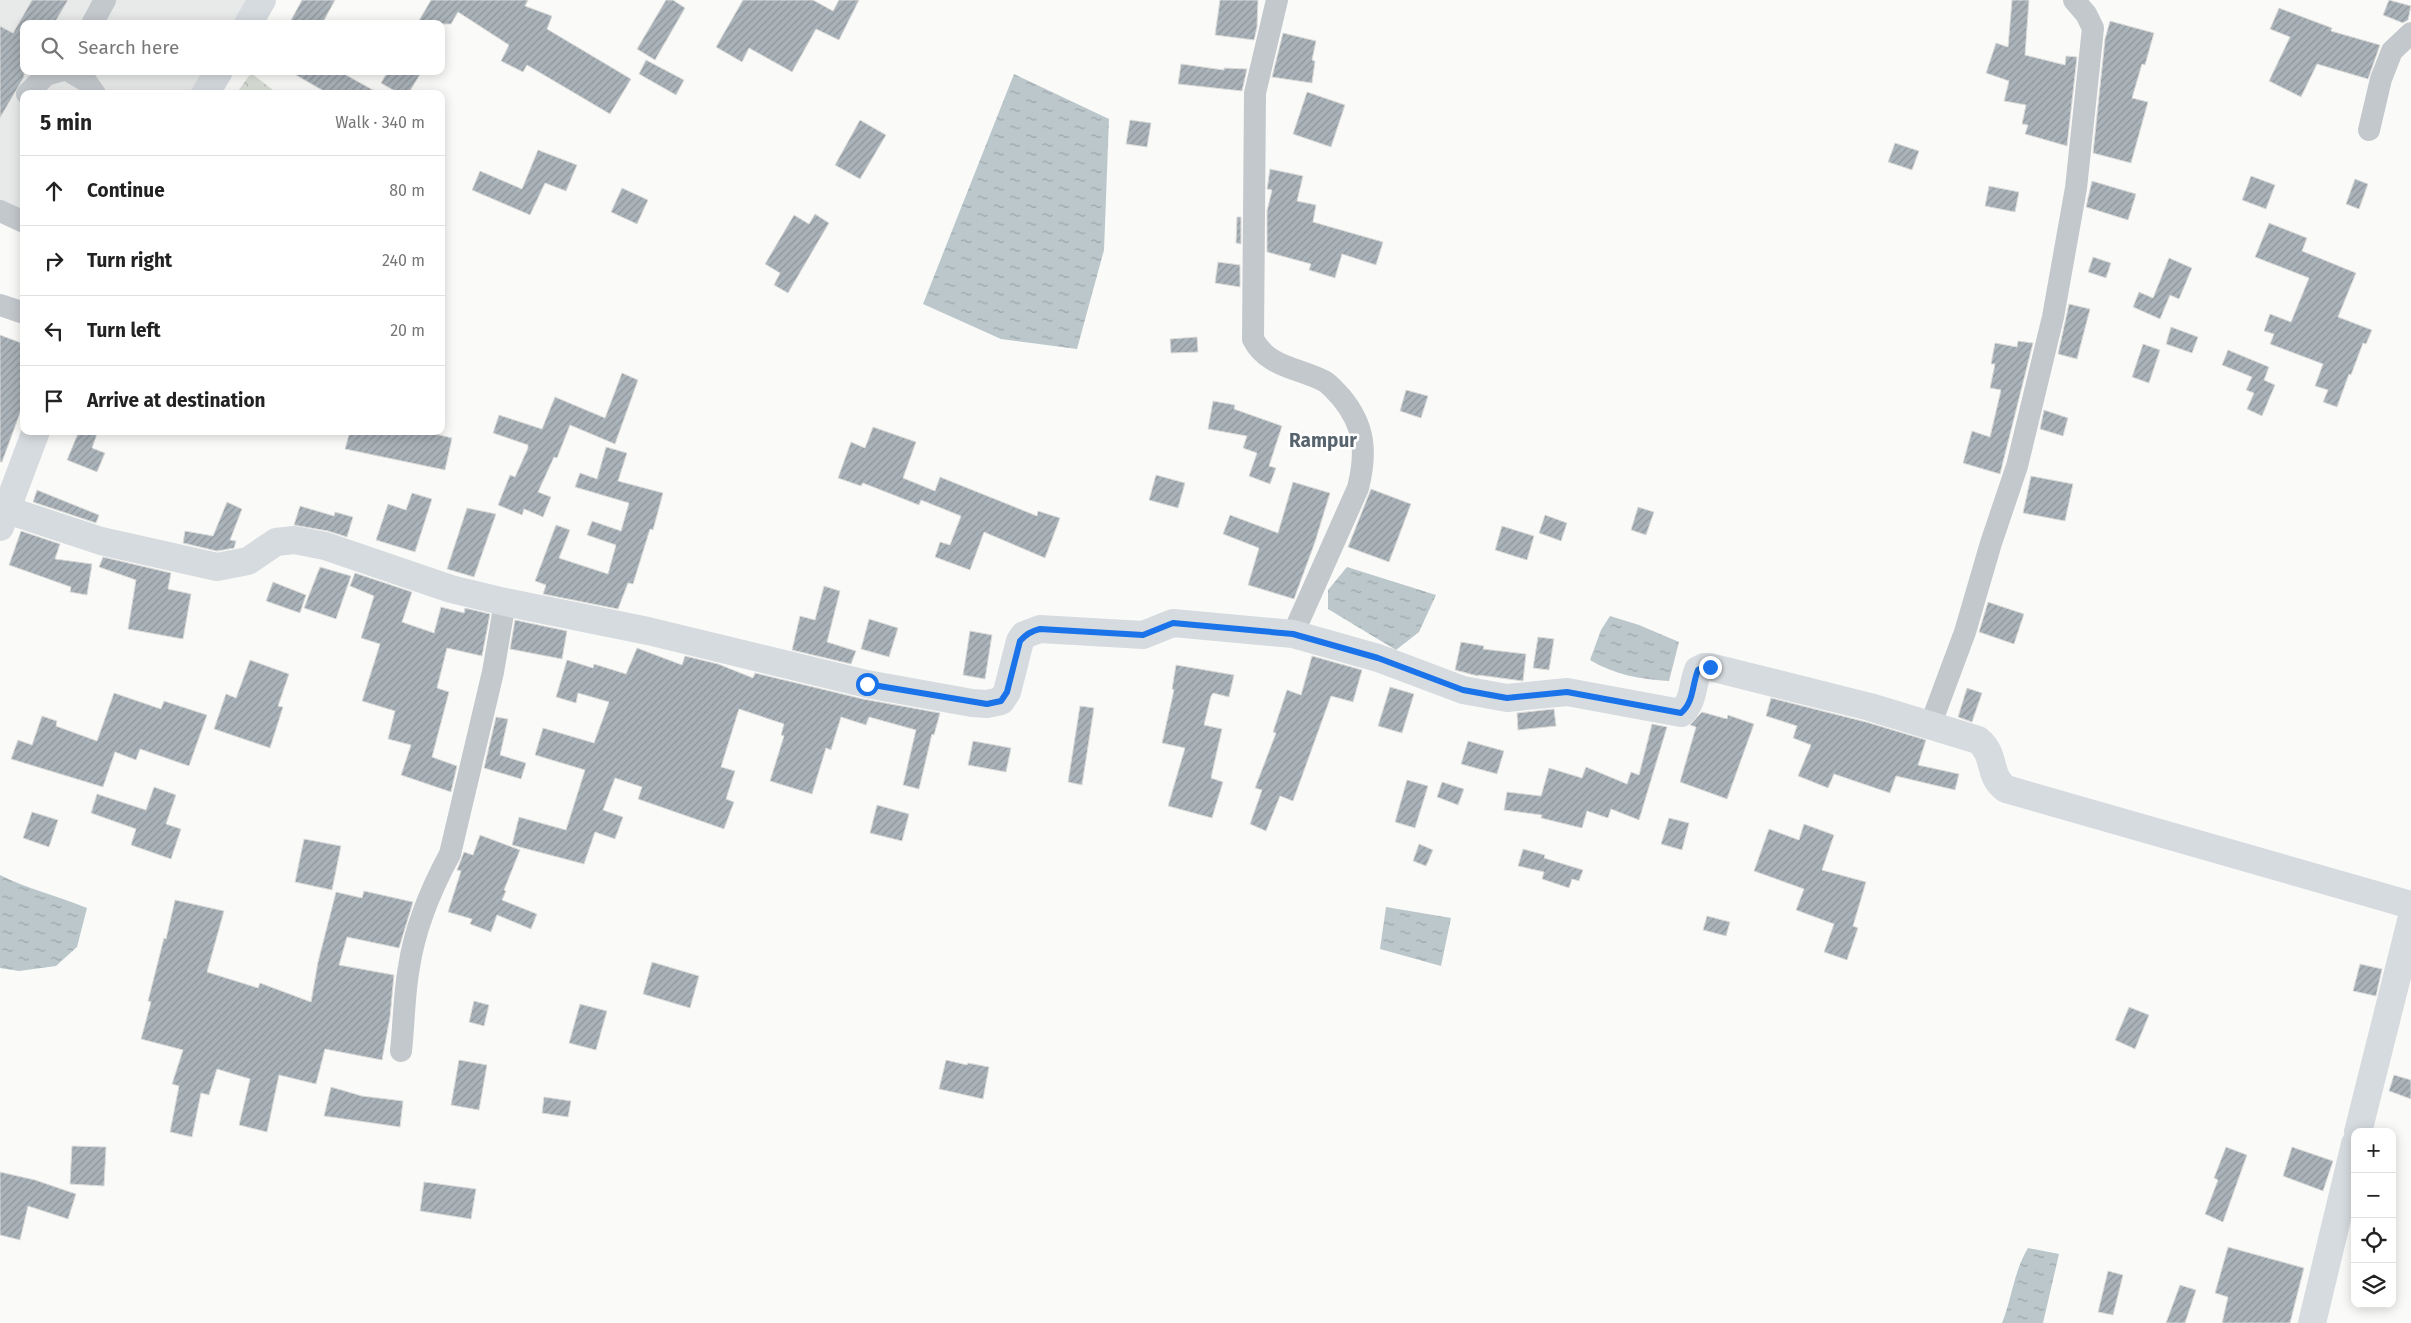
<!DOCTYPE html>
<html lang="en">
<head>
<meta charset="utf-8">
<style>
	:root { --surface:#fff; --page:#f2f2f2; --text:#222; --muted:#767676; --line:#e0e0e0 }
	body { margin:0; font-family:"Fira Sans",sans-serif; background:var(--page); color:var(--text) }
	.controls { position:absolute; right:15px; bottom:15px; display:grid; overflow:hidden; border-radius:10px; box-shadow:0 2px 12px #0003 }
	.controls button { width:45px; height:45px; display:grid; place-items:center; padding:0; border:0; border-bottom:1px solid var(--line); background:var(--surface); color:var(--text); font:25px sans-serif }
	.stop { position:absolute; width:15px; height:15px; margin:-11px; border:4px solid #1a73e8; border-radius:50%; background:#fff }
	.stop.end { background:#1a73e8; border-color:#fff; box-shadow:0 1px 5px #0008 }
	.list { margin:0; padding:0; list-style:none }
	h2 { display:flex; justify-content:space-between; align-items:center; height:65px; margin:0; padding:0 20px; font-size:21px }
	h2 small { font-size:16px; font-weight:400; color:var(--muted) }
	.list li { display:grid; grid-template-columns:32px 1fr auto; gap:15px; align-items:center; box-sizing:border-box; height:70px; padding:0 20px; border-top:1px solid var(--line) }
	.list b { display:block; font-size:19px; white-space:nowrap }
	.list em { font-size:16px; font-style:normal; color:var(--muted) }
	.icon { flex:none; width:28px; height:28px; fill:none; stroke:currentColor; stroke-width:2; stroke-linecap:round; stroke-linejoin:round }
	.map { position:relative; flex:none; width:2411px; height:1323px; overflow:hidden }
	.search { position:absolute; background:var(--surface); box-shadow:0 2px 12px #0003; left:20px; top:20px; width:425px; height:55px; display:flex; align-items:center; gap:12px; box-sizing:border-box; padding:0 18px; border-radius:10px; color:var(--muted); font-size:19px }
	.panel { position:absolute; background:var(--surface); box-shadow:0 2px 12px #0003; left:20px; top:90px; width:425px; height:345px; border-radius:10px }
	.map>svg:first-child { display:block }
</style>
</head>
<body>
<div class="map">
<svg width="2411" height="1323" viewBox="0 0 2411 1323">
	<defs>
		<pattern id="forest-crowns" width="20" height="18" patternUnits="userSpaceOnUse" patternTransform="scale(1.25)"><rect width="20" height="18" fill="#dadfd7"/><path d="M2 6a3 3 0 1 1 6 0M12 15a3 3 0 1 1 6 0" fill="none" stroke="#b4b9b4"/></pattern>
		<pattern id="water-ripples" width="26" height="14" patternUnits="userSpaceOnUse" patternTransform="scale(1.25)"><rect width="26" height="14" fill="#bbc7cb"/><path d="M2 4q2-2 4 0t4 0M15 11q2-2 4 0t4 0" fill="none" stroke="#9ca6aa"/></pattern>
		<pattern id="building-hatch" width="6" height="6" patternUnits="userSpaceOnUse" patternTransform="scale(1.25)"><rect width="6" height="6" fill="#aab3b9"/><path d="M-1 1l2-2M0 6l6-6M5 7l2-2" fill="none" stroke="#8e969c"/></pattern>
	</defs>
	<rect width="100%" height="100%" fill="#fafaf8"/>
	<path fill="#e8e9e9" d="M0,0H252L238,24H24V71H210L196,94H24V215L0,203Z"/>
	<path fill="url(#forest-crowns)" d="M251,73L278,94H236Z"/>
	<g fill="url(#water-ripples)">
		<path d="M1014,74L1109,119L1104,250L1077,349L1001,339L923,304Z"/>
		<path d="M1347,567L1436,595L1419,632L1396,650L1328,609V590Z"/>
		<path d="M1610,616L1639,625L1679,642L1669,681C1640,679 1615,675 1590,660L1601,630Z"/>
		<path d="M0,875C28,889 58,896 87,908L77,947L56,966L19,971L0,968Z"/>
		<path d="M1386,907L1451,918L1441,966L1380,949Z"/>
		<path d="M2028,1248L2059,1254L2043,1323H2002C2012,1298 2014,1271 2028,1248Z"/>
	</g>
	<g fill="url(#building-hatch)" stroke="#dcdcda">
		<path d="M32,0H68L54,24H24V77L0,118V26L13,33Z"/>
		<path d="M302,0H335L322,24H289Z"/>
		<path d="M431,0H528L525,6L552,16L547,29L631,79L610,114L527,65L523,72L501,61L509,45L458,12L451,24H417Z"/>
		<path d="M666,0H673L685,8L655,60L637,49Z"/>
		<path d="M743,0H813L833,11L839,0H859L839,40L816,29L792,72L749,48L742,62L716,47Z"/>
		<path d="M1220,0H1258L1257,27L1254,40L1215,35Z"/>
		<path d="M2012,0H2029L2025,55L2065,65L2066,56L2077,57L2067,146L2025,134L2028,125L2022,124L2026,105L2004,101L2009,81L1986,73L1996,43L2008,47Z"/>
		<path d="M2389,0L2411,6L2408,20L2403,23L2383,15Z"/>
		<path d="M2279,8L2332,28L2331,31L2380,45L2368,79L2317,64L2301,97L2269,81L2290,37L2270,29Z"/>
		<path d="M2110,21L2154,33L2145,65L2142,64L2132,98L2148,102L2131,163L2093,153L2105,39Z"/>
		<path d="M1283,33L1316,41L1312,60L1315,61L1312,83L1272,77Z"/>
		<path d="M646,60L684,80L676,95L639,74Z"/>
		<path d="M1181,64L1224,70V68L1247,69L1242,91L1178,84Z"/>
		<path d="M289,71H339L380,94H329Z"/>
		<path d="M388,71H422L408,94H400L381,83Z"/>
		<path d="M1307,92L1345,105L1331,147L1293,134Z"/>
		<path d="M860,120L886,135L860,179L835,165Z"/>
		<path d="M1130,120L1151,123L1147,147L1126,144Z"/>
		<path d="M1895,143L1919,151L1912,170L1888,162Z"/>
		<path d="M538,150L577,165L566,191L545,183L530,215L472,190L480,171L522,189Z"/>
		<path d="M1270,169L1303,176L1297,201L1316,205L1313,222L1383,242L1376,265L1342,254L1335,278L1309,270L1311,264L1267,252V211L1272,190L1267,189Z"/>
		<path d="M2251,176L2275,185L2266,209L2242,200Z"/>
		<path d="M2355,179L2368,184L2359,209L2346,204Z"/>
		<path d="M2092,181L2136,194L2128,220L2086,207Z"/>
		<path d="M1989,186L2019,192L2015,212L1985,206Z"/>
		<path d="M622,188L648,200L637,224L611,212Z"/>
		<path d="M815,214L829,223L788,293L774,285L780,273L765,264L794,215L809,224Z"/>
		<path d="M1237,217H1241V244L1236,243Z"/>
		<path d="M2269,223L2307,238L2302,251L2356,273L2338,317L2372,330L2366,344L2363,343L2351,375L2349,374L2337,407L2323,402L2328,390L2315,386L2323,364L2270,344L2274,334L2264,331L2270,314L2291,322L2309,278L2255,257Z"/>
		<path d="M2093,257L2111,263L2106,278L2088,272Z"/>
		<path d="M2169,258L2192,268L2179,299L2170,295L2160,319L2133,307L2139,292L2153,298Z"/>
		<path d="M1218,262L1240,265V287L1215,283Z"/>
		<path d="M2069,304L2090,309L2077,359L2058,354Z"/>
		<path d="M2171,327L2198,337L2192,353L2166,344Z"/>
		<path d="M0,335L24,344V402L2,462H0Z"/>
		<path d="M1197,337L1198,352L1171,353L1170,339Z"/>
		<path d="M2018,341L2033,343L2000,474L1963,463L1972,431L1990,437L2001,390L1990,388L1995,364H1991L1995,343L2017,347Z"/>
		<path d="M2143,344L2160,350L2149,383L2132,377Z"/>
		<path d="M2228,350L2269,367L2264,380L2275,385L2262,416L2247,409L2254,393L2246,390L2252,377L2222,365Z"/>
		<path d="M622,373L638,380L615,444L570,425L557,458L554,457L538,492L551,497L543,517L524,509L522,515L498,505L510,475L515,477L528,448V445L493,433L499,415L542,429L555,397L605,418Z"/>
		<path d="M1406,390L1428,396L1421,418L1400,411Z"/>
		<path d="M1213,401L1235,405L1234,409L1282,426L1269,466L1276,468L1270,484L1249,476L1257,453L1243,448L1247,436L1208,429Z"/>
		<path d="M2044,410L2068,418L2063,436L2040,429Z"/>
		<path d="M873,427L916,442L903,478L935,491L940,477L1037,516L1038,511L1060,518L1045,558L984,532L970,570L935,557L940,542L950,545L961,516L921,500L919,505L863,483L861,486L838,478L851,442L865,448Z"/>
		<path d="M79,431H98L92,448L105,453L97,472L67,460Z"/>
		<path d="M350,431H423L452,438L445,470L345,449Z"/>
		<path d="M606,447L627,453L618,481L663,493L653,530L650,529L633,584L628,583L618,609L543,594L546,585L535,581L556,525L570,530L559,558L608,574L616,545L587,535L592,521L621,531L629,503L575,487L580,473L597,479Z"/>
		<path d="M1156,475L1185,483L1178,508L1149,500Z"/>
		<path d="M2031,476L2073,484L2065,521L2023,513Z"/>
		<path d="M1293,482L1330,493L1315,542L1294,599L1248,585L1259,548L1223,534L1230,515L1278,533Z"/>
		<path d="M1371,489L1411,504L1389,562L1348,547Z"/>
		<path d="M37,490L99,515L96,523L33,502Z"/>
		<path d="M412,493L432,499L415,552L376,540L388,504L406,510Z"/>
		<path d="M227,502L242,509L230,540L236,541L234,548L217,551L183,543L185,531L213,536Z"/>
		<path d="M300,506L334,516L335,512L353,517L347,537L328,531L294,525Z"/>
		<path d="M1638,507L1654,512L1646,535L1631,530Z"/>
		<path d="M467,508L496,514L474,577L447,569Z"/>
		<path d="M1545,515L1567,523L1561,541L1539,533Z"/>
		<path d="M1502,526L1534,536L1527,560L1495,550Z"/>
		<path d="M21,531L60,544L55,559L92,564L87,595L70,592L71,587L9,565Z"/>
		<path d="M103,557L171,573L168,589L191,594L183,639L128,629L136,580L99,567Z"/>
		<path d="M320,567L351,576L336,619L304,608Z"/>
		<path d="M355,573L412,592L402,622L434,633L441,607L464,613L465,608L490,614L482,656L447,648L437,688L449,692L432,757L457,766L451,792L401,775L411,745L388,739L395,711L362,701L380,644L361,638L374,596L350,586Z"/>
		<path d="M273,582L306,595L300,613L266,601Z"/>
		<path d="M824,586L840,591L827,642L856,651L851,664L792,650L800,616L815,620Z"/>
		<path d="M1988,602L2024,614L2014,644L1979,632Z"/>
		<path d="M869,619L898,628L889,657L861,649Z"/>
		<path d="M515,620L567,631L562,659L510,649Z"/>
		<path d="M970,631L992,635L985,679L963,675Z"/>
		<path d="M1538,637L1554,639L1549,670L1533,668Z"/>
		<path d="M1461,642L1484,646L1483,649L1526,654L1523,681L1478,675V676L1455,670Z"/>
		<path d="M637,648L682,665L685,656L718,664L753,678L755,673L863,699L940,713L934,735L932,734L919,789L903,785L916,730L869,717L866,725L841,717L831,750L826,748L812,794L770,781L784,736L781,735L784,724L739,709L721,767L735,771L726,799L734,802L724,829L638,799L642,787L615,778L603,810L623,817L615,839L595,832L584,864L512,845L519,817L566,830L585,770L535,755L543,728L594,743L609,702L578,693L576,703L556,697L567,660L593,668L594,664L626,674Z"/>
		<path d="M1312,656L1362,670L1353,702L1331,696L1293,801L1280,796L1266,831L1250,824L1262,790L1255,788L1276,733L1273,732L1287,690L1301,695Z"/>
		<path d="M250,660L289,674L278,706L283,707L270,748L214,729L226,694L236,698Z"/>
		<path d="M1176,665L1234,675L1229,697L1213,693L1211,696L1204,725L1222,729L1211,778L1223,782L1212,818L1168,806L1185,748L1162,743L1174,690L1172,689Z"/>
		<path d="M1390,687L1414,694L1402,733L1378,726Z"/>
		<path d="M1967,688L1982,693L1972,722L1958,717Z"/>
		<path d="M114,693L161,709L164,701L207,715L189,766L140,749L136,760L115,752L103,787L11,759L18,740L32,745L42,716L57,721L56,726L97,741Z"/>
		<path d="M1771,698L1866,722L1926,740L1918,765L1959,774L1955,790L1896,776L1890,793L1834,774L1828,788L1798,776L1811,745L1793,738L1797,726L1766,716Z"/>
		<path d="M1080,706L1094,708L1082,785L1068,782Z"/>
		<path d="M1554,709L1556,726L1518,730L1517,713Z"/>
		<path d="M1702,712L1727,719L1728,715L1754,724L1727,799L1680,782L1696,727L1690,725Z"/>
		<path d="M496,717L508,719L500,755L526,763L521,779L484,768Z"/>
		<path d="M1652,724L1667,727L1639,820L1611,809L1608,818L1587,811L1582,828L1541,818L1542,815L1504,810L1507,792L1541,796L1549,768L1582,778L1586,767L1627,784L1631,772L1639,775Z"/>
		<path d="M973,741L1011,748L1006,772L968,765Z"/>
		<path d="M1468,741L1504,751L1497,774L1461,764Z"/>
		<path d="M1407,780L1428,786L1415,828L1395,822Z"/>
		<path d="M1442,782L1464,789L1458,805L1437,797Z"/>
		<path d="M154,787L176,795L166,824L181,829L171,859L131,845L136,829L91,813L97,794L146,810Z"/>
		<path d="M877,805L909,814L902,841L870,833Z"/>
		<path d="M32,812L58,820L49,847L23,838Z"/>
		<path d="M1669,818L1689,823L1682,850L1661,844Z"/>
		<path d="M1804,824L1834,835L1822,870L1866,882L1853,926L1858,928L1847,960L1824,952L1834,924L1796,910L1804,889L1754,871L1769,829L1799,840Z"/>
		<path d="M480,835L520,850L504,890L506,891L502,900L537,914L531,929L497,915L491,932L470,924L472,919L448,912L461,871L457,870L464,852L473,855Z"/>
		<path d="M304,839L341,846L332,890L295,882Z"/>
		<path d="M1419,844L1433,850L1426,866L1413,861Z"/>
		<path d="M1523,849L1545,855L1544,858L1583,870L1579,881L1572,879L1569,888L1542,879L1544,872L1518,866Z"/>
		<path d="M364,891L413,902L399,948L347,937L339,965L394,975L390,1017L382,1060L325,1049L316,1084L279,1075L267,1132L239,1125L250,1079L217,1069L209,1095L201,1093L192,1137L170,1132L179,1086L172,1084L183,1050L141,1039L151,1002L148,1001L164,938L166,939L175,900L224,911L207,972L258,988L260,983L311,1002L318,962L336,892L362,898Z"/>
		<path d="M1707,916L1730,922L1726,936L1703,930Z"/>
		<path d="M652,962L699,976L690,1008L643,994Z"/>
		<path d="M2360,964L2382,969L2376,996L2353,991Z"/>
		<path d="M474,1001L489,1005L484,1026L469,1022Z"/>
		<path d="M580,1004L607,1011L596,1050L569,1043Z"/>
		<path d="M2129,1007L2149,1015L2135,1049L2115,1040Z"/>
		<path d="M459,1060L487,1065L479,1110L451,1105Z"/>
		<path d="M946,1060L967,1065L968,1063L989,1067L983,1099L939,1089Z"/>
		<path d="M2394,1075L2411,1080V1099L2389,1091Z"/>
		<path d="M331,1087L362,1096L403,1101L400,1127L324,1116Z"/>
		<path d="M544,1097L571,1101L568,1117L542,1113Z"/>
		<path d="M72,1146L106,1147L104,1186L70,1184Z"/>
		<path d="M2226,1147L2247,1155L2223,1222L2205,1214L2218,1180L2214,1178Z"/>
		<path d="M2292,1147L2333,1161L2323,1191L2283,1176Z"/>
		<path d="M0,1172L35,1180L76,1194L68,1219L28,1206L20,1240L0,1235Z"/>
		<path d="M424,1182L476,1189L471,1219L420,1211Z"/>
		<path d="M2228,1247L2304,1268L2290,1323H2222L2228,1297L2215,1293Z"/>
		<path d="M2108,1271L2123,1275L2113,1315L2098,1312Z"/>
		<path d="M2180,1285L2196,1290L2185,1323H2166Z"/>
	</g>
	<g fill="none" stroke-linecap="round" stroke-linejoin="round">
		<g stroke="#c3c8cc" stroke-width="22">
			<path d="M1277,0L1255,93L1253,339C1267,367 1299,368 1324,381C1330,384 1336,392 1341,397C1365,426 1367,452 1358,488L1293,634"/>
			<path d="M92,24L105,0"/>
			<path d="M69,71L86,81L95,94"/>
			<path d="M27,94L46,75L60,71"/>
			<path d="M2369,130L2381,79L2392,51L2411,33"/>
			<path d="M0,211L24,222"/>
			<path d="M0,305L24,313"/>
			<path d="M1930,726L1965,632L1991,543L2017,466L2053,317L2076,188L2093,28L2086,14L2074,0"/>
			<path d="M401,1051C404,1023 404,994 409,967C415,927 431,889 450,854L493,672L505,602"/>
		</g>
		<g stroke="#d6dbdf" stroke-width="28">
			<path d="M7,510L101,541L217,567L248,561L276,542L294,540L325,546L451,589L505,602L648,631L867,684L972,703L987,704L1001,701L1007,692L1020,641L1024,635L1040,629L1143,635L1173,623L1293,634L1378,658L1463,690L1507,698L1567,692L1681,713C1694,702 1692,685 1698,670L1704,667H1710L1870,707L1978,740C1997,755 1987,776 2006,789L2411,905"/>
			<path d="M2358,1132L2411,921"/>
			<path d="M2312,1323L2355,1144"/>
		</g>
		<g stroke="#d6dbdf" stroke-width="28">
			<path d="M248,24L262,0"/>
			<path d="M205,94L219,71"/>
			<path d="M0,527L36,431"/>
		</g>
	</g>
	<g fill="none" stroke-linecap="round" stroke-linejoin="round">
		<path stroke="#1a73e8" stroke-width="6" d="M867,684L987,704L1001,701L1007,692L1020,641C1026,634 1031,631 1040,629L1143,635L1173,623L1293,634L1378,658L1463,690L1507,698L1567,692L1681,713C1694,702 1692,685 1698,670L1704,667H1710"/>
	</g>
	<g text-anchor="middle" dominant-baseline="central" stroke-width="5" stroke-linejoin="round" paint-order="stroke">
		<g font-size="19" font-weight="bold" fill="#57646e" stroke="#fff">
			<text x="1323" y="440">Rampur</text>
		</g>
	</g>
</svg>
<div class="controls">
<button>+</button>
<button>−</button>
<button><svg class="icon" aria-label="locate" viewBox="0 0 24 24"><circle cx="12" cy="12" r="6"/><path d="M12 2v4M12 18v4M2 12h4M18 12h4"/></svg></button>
<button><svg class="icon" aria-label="layers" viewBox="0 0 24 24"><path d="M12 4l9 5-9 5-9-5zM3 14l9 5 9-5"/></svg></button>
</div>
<div class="stop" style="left:867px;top:684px"></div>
<div class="stop end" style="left:1710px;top:667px"></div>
<div class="search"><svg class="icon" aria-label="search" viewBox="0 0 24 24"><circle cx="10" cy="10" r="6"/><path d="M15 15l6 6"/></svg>Search here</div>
<section class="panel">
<h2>5 min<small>Walk · 340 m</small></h2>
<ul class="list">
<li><svg class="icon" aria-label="ahead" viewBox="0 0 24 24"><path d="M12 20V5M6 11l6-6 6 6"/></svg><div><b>Continue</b></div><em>80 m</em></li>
<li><svg class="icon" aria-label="right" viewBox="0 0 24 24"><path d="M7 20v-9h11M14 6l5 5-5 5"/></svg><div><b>Turn right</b></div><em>240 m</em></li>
<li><svg class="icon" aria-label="left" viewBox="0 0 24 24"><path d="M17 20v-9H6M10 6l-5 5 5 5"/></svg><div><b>Turn left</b></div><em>20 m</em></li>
<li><svg class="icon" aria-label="arrive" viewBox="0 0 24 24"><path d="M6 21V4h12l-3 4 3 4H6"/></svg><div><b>Arrive at destination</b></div></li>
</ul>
</section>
</div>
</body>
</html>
